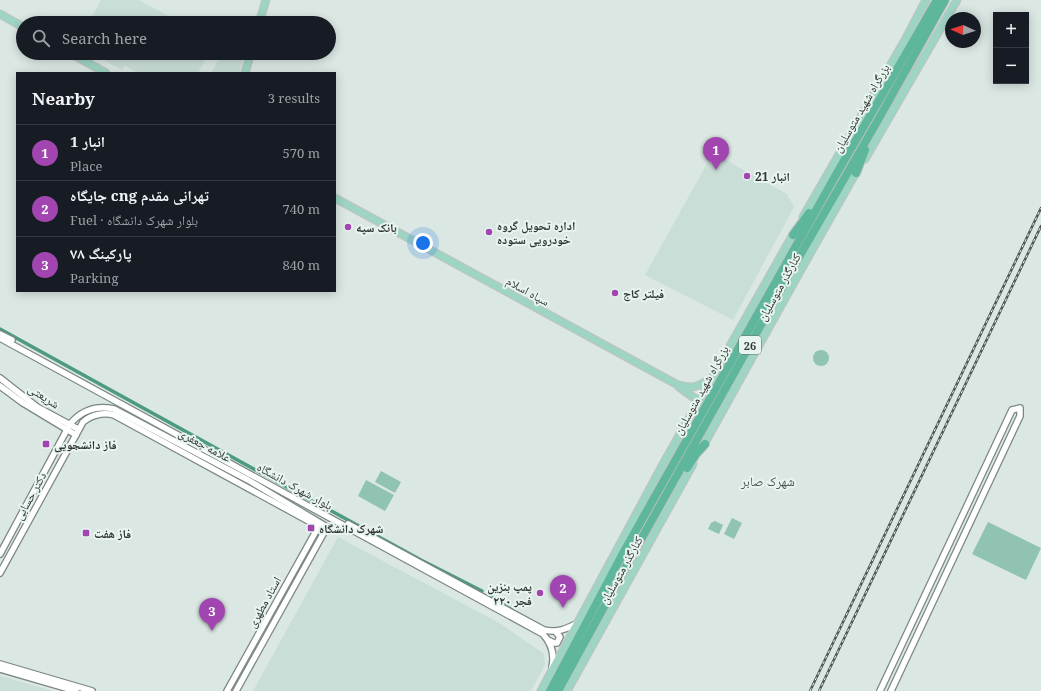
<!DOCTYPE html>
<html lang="en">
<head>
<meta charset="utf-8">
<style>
	:root { --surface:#171b24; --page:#242831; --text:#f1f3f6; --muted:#9ea1a6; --line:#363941; --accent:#a146b1 }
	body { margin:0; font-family:"Noto Serif","Noto Naskh Arabic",serif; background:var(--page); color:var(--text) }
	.controls { position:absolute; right:12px; top:12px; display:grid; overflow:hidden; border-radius:0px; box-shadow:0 2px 10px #0003 }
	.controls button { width:36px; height:36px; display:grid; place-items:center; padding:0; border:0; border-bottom:1px solid var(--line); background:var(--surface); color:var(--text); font:20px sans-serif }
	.compass { position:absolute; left:945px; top:12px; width:36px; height:36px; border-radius:50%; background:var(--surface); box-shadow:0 2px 10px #0003; rotate:273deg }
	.you { position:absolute; left:423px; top:243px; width:14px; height:14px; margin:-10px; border:3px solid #fff; border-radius:50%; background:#1a73e8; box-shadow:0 0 0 6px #1a73e833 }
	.badge { display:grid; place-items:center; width:26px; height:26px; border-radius:50%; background:var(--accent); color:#fff; font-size:13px; font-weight:700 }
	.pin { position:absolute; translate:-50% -33px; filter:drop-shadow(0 1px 2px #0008) }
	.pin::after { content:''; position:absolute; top:21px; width:14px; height:12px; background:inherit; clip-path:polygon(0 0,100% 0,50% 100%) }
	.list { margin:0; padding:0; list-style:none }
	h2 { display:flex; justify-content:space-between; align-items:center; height:52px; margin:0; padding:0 16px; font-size:17px }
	h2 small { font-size:13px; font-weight:400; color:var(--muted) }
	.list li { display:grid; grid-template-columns:26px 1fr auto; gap:12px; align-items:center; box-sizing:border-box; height:56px; padding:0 16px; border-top:1px solid var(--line) }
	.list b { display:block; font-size:15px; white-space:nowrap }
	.list p { margin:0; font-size:13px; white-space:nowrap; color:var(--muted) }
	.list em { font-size:13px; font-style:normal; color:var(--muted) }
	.icon { flex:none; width:22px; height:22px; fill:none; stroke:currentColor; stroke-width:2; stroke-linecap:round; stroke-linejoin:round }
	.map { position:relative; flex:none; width:1041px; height:691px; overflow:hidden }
	.search { position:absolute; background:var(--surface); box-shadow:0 2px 10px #0003; left:16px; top:16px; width:320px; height:44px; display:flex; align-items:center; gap:10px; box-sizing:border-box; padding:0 14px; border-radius:22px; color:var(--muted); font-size:15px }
	.panel { position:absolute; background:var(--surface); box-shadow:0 2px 10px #0003; left:16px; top:72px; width:320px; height:220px; border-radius:0px }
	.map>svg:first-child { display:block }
</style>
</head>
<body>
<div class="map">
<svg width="1041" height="691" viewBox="0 0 1041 691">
	<rect width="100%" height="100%" fill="#dae7e2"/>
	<g fill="#c9ded6">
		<path d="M101,0H139L181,23H88Z"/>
		<path d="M91,53H209L198,73H138L125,66L122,70Z"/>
		<path d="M222,53H236L244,57L239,73H211Z"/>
		<path d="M713,153L787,194L794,207L733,320L645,275Z"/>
		<path d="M338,537L501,624L544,654L545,665L531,691H253Z"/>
		<path d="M0,676L53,691H0Z"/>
	</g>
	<g fill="#90c3b1">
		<circle cx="821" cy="358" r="8"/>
		<path d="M381,471L401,482L395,493L375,482Z"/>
		<path d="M366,480L394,495L385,511L358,496Z"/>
		<path d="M732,518L742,523L734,539L724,534Z"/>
		<path d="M715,521L723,525L719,534L708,529L711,523Z"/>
		<path d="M988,522L1041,548L1026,580L972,554Z"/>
	</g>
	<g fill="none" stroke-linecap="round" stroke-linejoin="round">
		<g stroke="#4d9a83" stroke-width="3.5">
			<path d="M0,329L321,506"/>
			<path d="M326,508L421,560L482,591"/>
			<path d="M488,595L512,610"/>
		</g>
		<defs>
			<g id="minor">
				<path d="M0,334L12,340"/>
				<path d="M0,338L543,634C551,643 555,654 552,667"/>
				<path d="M0,378L37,407L78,429"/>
				<path d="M0,386L23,403L76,435"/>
				<path d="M348,524L544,630C558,633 566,629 578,623"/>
				<path d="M0,554L70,424C81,411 96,405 114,409L248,480L327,527L236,691"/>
				<path d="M0,573L83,422C91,415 103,412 114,415L325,530"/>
				<path d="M548,640L554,643H557L560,637L556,632"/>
				<path d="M0,664L92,691"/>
				<path d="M0,669L76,691"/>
				<path d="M227,691L320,524"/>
				<path d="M880,691L1012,410L1020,408V416L891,691"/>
			</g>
			<g id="major">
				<path d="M0,14L23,27"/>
				<path d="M259,23L266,0"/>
				<path d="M70,53L106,73"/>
				<path d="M245,73L251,53"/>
				<path d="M865,159L957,0"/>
				<path d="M335,198L676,384C692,389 696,388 710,379"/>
				<path d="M803,217L905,40L926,0"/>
				<path d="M679,387L697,400V405"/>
				<path d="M702,448L798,275L858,169"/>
				<path d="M541,691L662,466L795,231"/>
				<path d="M567,691L693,464"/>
			</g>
			<g id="highway">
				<path d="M856,173L865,150"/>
				<path d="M793,235L809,213"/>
				<path d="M687,468L696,454L705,444"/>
				<path d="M550,691L622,555L693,429L837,173L937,0"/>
				<path d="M558,691L629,561L795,264L878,120L945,0"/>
			</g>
		</defs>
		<use href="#minor" stroke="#7c8783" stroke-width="8"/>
		<use href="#major" stroke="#c1c2c2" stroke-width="9"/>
		<use href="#highway" stroke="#c1c2c2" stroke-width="10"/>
		<use href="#minor" stroke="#fff" stroke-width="5.5"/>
		<use href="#major" stroke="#9ed4c4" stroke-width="7"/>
		<use href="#highway" stroke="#5eb79c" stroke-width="8"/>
		<defs>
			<g id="rail">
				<path d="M810,691L1041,208"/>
				<path d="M819,691L1041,226"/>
			</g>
		</defs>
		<use href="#rail" stroke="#4f5553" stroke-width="2.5"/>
		<use href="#rail" stroke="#e8f4ef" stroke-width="1" stroke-dasharray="3" stroke-linecap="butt"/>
	</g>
	<g fill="#a146b1" stroke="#e8f4ef" stroke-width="1.5">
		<circle cx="747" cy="176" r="4"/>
		<circle cx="348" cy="227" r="4"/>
		<circle cx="489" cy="232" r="4"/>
		<circle cx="615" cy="293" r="4"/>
		<rect x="42" y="440" width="8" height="8" rx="2"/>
		<rect x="307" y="524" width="8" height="8" rx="2"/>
		<rect x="82" y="529" width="8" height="8" rx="2"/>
		<circle cx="540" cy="593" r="4"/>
	</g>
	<g text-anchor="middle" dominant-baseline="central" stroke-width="4" stroke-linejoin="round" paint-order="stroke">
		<rect fill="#e8f4ef" stroke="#676e6b" stroke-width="1" x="739" y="336" width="22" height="18" rx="3"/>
		<g font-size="11" font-weight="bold" fill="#303533">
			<text x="750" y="345">26</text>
		</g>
		<g font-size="12" fill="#303533" stroke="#e8f4ef">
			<text transform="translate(861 108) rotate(-60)">بزرگراه شهید متوسلیان</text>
			<text transform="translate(779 287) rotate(-61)">کنارگذر متوسلیان</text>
			<text transform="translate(528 291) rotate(29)">سپاه اسلام</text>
			<text transform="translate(701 390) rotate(-61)">بزرگراه شهید متوسلیان</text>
			<text transform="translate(44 396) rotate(33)">شریعتی</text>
			<text transform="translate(205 445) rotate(28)">علامه جعفری</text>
			<text transform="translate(295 486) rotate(29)">بلوار شهرک دانشگاه</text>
			<text transform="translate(30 496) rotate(-61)">دکتر حسابی</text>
			<text transform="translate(621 570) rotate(-61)">کنارگذر متوسلیان</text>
			<text transform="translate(264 602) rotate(-61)">استاد مطهری</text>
		</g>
		<g font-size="12" font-weight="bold" fill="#303533" stroke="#e8f4ef" text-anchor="start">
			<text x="755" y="176">انبار 21</text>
			<text x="497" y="225">اداره تحویل گروه<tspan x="497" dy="14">خودرویی ستوده</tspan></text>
			<text x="356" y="227">بانک سپه</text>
			<text x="623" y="293">فیلتر کاج</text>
			<text x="54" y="444">فاز دانشجویی</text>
			<text x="319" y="528">شهرک دانشگاه</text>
			<text x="94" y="533">فاز هفت</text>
			<text x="532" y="586" text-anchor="end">پمپ بنزین<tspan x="532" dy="14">۲۲۰ فجر</tspan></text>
		</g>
		<g font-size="13" fill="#4b5552" stroke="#e8f4ef">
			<text x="768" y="481">شهرک صابر</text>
		</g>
	</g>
</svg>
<div class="controls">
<button>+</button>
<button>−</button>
</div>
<svg class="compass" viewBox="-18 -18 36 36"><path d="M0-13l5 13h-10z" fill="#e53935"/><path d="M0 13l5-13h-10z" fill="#9ea1a6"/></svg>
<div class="you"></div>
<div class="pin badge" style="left:716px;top:170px">1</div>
<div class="pin badge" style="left:563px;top:608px">2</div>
<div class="pin badge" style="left:212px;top:631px">3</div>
<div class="search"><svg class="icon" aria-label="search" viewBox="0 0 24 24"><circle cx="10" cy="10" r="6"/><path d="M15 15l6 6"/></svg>Search here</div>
<section class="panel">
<h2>Nearby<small>3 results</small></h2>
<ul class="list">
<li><span class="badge">1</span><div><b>انبار 1</b><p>Place</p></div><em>570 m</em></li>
<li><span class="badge">2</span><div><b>جایگاه cng تهرانی مقدم</b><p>Fuel · بلوار شهرک دانشگاه</p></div><em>740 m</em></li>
<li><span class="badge">3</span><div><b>پارکینگ ۷۸</b><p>Parking</p></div><em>840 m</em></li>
</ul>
</section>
</div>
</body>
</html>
